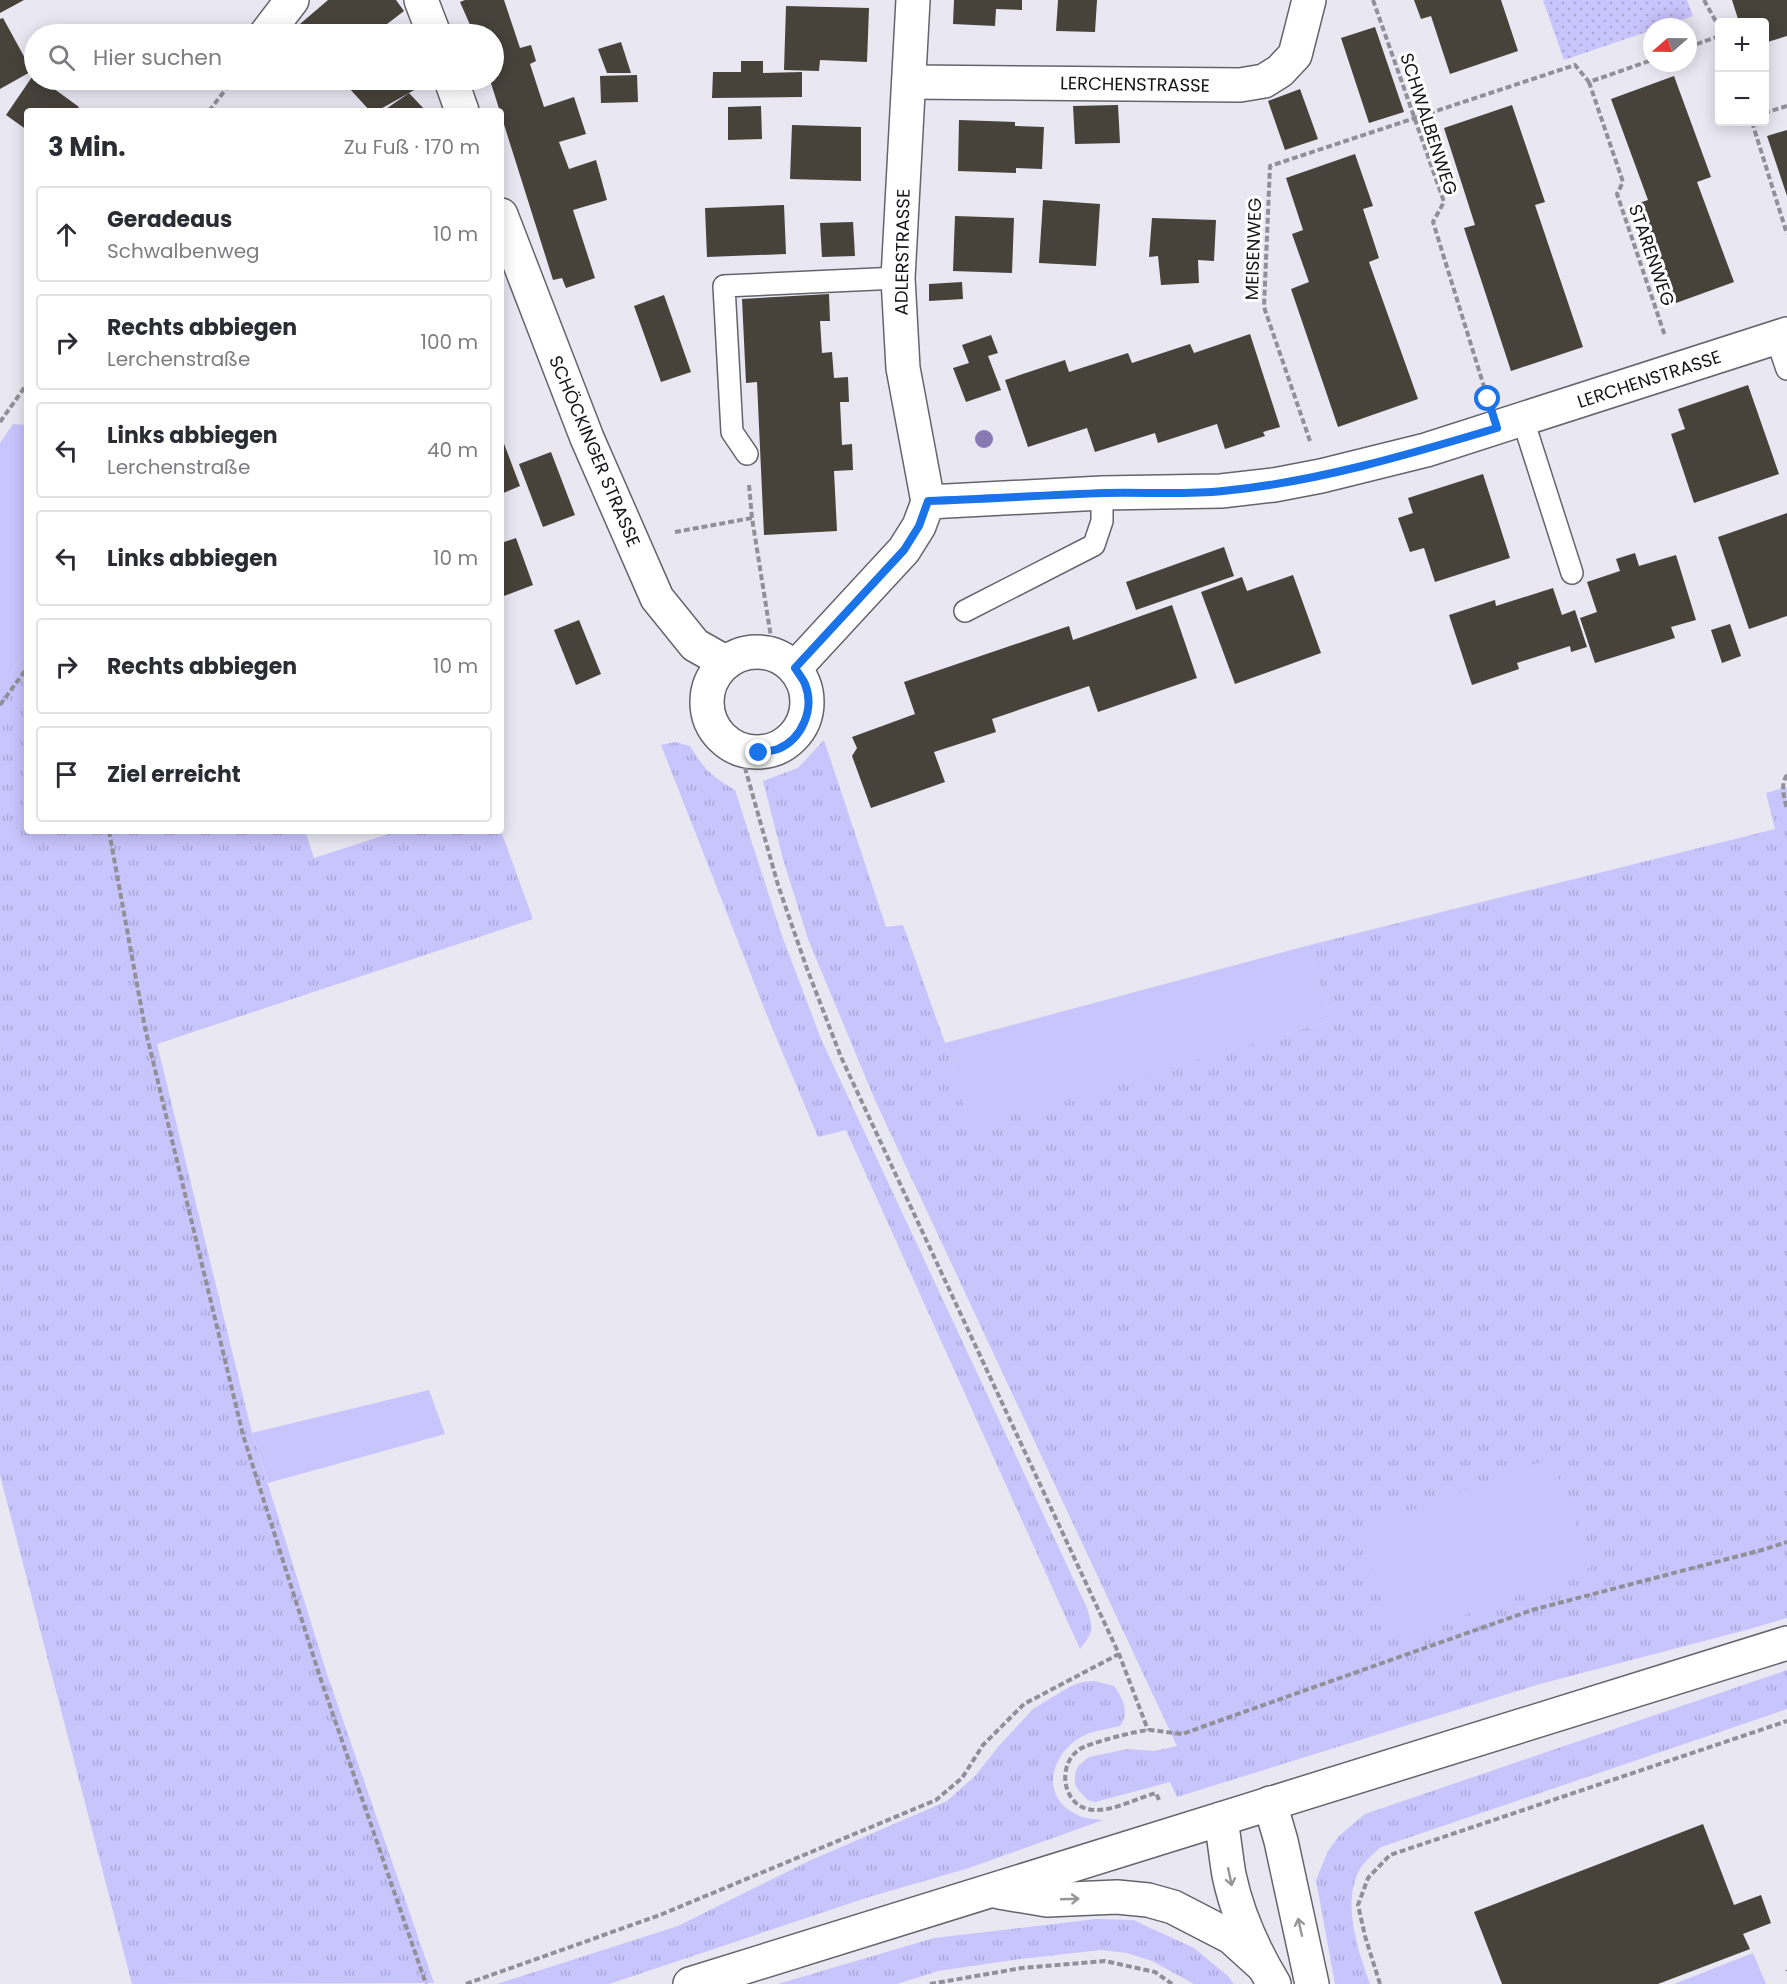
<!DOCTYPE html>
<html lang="de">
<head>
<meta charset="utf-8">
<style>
	:root { --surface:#fff; --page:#f2f2f3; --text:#2b2b33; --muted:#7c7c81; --line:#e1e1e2 }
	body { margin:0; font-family:Poppins,sans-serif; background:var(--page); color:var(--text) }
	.controls { position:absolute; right:18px; top:18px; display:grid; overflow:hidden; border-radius:6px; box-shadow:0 3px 15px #0003 }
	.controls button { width:54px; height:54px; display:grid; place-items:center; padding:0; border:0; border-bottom:2px solid var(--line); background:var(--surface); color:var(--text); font:30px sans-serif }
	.compass { position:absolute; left:1643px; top:18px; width:54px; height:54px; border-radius:50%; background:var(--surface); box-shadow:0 3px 15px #0003; rotate:250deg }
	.stop { position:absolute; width:18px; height:18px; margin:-14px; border:4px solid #1a73e8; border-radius:50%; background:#fff }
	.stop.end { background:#1a73e8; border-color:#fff; box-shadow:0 2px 6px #0008 }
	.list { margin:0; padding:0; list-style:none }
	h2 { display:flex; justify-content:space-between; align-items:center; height:78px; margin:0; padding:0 24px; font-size:26px }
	h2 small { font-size:20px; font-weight:400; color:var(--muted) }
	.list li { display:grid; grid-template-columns:39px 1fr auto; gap:18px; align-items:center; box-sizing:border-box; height:96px; margin:0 12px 12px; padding:0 12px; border:2px solid var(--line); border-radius:6px }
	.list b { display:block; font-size:22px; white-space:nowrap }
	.list p { margin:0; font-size:20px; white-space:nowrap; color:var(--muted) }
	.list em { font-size:20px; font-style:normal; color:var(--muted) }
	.icon { flex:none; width:33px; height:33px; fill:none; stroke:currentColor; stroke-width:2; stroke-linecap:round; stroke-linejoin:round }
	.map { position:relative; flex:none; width:1787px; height:1984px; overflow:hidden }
	.search { position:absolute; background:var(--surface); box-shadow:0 3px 15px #0003; left:24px; top:24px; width:480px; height:66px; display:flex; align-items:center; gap:15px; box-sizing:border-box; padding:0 21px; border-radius:33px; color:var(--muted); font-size:22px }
	.panel { position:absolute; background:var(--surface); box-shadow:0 3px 15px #0003; left:24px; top:108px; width:480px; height:726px; border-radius:6px }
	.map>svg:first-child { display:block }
</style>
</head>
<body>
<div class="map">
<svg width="1787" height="1984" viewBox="0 0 1787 1984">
	<defs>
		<pattern id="grass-tufts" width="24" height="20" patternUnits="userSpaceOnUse" patternTransform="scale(1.5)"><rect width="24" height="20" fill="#c8c4fc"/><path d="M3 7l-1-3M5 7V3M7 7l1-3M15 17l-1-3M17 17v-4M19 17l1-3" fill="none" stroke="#aba8d7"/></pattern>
		<pattern id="park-dots" width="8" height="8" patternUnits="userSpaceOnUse" patternTransform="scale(1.5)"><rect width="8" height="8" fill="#c8c4fc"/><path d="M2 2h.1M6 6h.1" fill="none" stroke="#aba8d7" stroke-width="1.8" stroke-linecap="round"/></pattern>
	</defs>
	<rect width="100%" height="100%" fill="#e8e7f2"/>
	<g fill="url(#grass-tufts)">
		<path d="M27,650V831H305L314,858L398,831H501L533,919L157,1044L252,1433L327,1674L434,1983L132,1984L0,1475V687Z"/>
		<path d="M824,740L886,927L903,925L945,1043L970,1126L1333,1020L1306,946L1775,829L1766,793L1787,787V1618L1746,1630L1540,1684L1177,1797L1170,1782L1095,1802L1088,1800L1079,1791L1075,1784V1774L1078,1766L1089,1757L1128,1749L1155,1751L1177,1746L875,1100L808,939L783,859L763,781L798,768Z"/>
		<path d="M675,742L690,746C704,769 712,777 735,790L781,933L821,1039L1087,1608C1093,1629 1094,1632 1080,1649L846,1130L818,1137L768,1018L661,745Z"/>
		<path d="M1787,1670V1709L1381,1847C1372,1855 1361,1864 1357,1875C1343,1908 1359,1953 1370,1984H1335L1316,1880L1328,1851L1339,1836L1365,1814Z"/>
		<path d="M1094,1681L1114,1686C1123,1699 1130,1712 1120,1726C1108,1729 1094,1730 1083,1736C1052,1752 1038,1796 1076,1814C1084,1819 1094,1819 1103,1820L969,1868L869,1897L609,1984H497L678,1926L809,1861L947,1801L975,1776L998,1747L1033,1709L1071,1686L1083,1682Z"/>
		<path d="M1096,1919L1133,1920L1194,1948L1228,1976L1234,1984H1194L1152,1961L1127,1953L1101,1950L1020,1959L938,1971L897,1984H778L934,1938Z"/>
	</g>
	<path fill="url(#park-dots)" d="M1543,0H1687L1693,16L1660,27H1652V30L1564,60Z"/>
	<g fill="#c8c4fc">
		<path d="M13,424L27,425V650L0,687V443Z"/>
		<path d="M1306,946L1333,1020L970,1127L945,1043Z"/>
		<path d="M429,1390L445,1434L268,1483L252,1433Z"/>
		<path d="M1551,1458L1592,1567L1397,1640L1357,1530Z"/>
		<path d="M1753,1953L1766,1984H1674Z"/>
	</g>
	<g fill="#47423a">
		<path d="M0,0H24L0,13Z"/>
		<path d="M328,0H396L404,11L374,34H297L293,30Z"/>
		<path d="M465,0H504L520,48L531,45L536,61L530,64L544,107L574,97L586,134L559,142L569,169L596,160L607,200L573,210L595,278L566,288L562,278L553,280L490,80H494V34H474L460,2Z"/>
		<path d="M954,0H1022V10L996,9L995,26L953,24Z"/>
		<path d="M1058,0H1097L1095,32L1056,31Z"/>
		<path d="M1414,0H1501L1518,51L1450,74L1431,16L1421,19Z"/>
		<path d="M1732,0H1787V36L1764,43V22H1739Z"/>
		<path d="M786,6L869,8L867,62L820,60L819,71L784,70Z"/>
		<path d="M3,18L32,71L0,89V19Z"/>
		<path d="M1375,27L1404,112L1369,123L1341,38Z"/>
		<path d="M621,42L631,73H607L598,49Z"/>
		<path d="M741,61H763V73L802,72V97L712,98L713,72H741Z"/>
		<path d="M34,74V80H42L79,107L76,111H27V130L6,115Z"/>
		<path d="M637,75L638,102L601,103L600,76Z"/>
		<path d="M1674,76L1711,177L1697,182L1734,282L1676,303L1639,203L1648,200L1611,99Z"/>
		<path d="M360,80H423L425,84L377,111H370L349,88Z"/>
		<path d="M1300,89L1318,139L1285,150L1268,101Z"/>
		<path d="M409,93L426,111H383Z"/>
		<path d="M1118,105L1120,143L1075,144L1073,106Z"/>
		<path d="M1512,105L1545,202L1535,205L1583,347L1511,371L1464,228L1475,225L1444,128Z"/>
		<path d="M761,106L762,139L728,140V107Z"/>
		<path d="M959,120L1015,122V126L1044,127L1042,169L1016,168V173L958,171Z"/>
		<path d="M792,125L861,127V181L790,179Z"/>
		<path d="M1787,130V196L1767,136Z"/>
		<path d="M1355,154L1373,206L1363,209L1379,258L1369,262L1418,399L1338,427L1291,289L1309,282L1292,234L1303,230L1286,178Z"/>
		<path d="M1043,200L1100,204L1096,266L1039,263Z"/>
		<path d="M784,205L786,254L707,257L705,208Z"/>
		<path d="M955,216L1014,218L1012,273L953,271Z"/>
		<path d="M1152,218L1216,220L1214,261L1198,260L1199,283L1161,285L1158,256L1149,257Z"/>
		<path d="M853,222L855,256L822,257L820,223Z"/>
		<path d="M962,282L963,299L929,301V284Z"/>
		<path d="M829,294L830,321H820L822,353L832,352L834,378L848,377L849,402H840L842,445L852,444L853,470L834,471L837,531L764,535L757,382L746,383L742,299Z"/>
		<path d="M664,295L691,372L661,382L634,306Z"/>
		<path d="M1250,334L1280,427L1263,432L1265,436L1225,449L1217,424L1158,443L1155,433L1095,452L1087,428L1028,447L1005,380L1065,360L1069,372L1128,353L1132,363L1190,344L1194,353Z"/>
		<path d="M991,335L998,353L988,356L1001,390L966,402L953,368L969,363L962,345Z"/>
		<path d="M1748,385L1779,474L1694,503L1671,434L1685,429L1678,409Z"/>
		<path d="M503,441L520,486L501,494V442Z"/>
		<path d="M551,452L575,515L543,527L519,464Z"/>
		<path d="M1483,474L1510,558L1435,582L1424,548L1410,552L1398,518L1413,513L1408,498Z"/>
		<path d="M1787,513V616L1749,629L1718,537Z"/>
		<path d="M516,538L533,585L501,597V543Z"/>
		<path d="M1224,547L1234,576L1136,610L1126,582Z"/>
		<path d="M1635,553L1639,566L1676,555L1696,620L1671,627L1675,638L1595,663L1580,618L1597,612L1587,582L1620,571L1616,559Z"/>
		<path d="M1293,575L1321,653L1235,684L1201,592L1242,577L1247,591Z"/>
		<path d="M1553,588L1562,615L1575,610L1587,647L1571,652L1570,646L1517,663L1519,669L1472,685L1449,615L1495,600L1496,606Z"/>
		<path d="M1172,605L1197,678L1098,712L1089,686L992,719L996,732L934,752L945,782L871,808L852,756L857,748L852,737L915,714L904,682L1069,626L1073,640Z"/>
		<path d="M579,620L601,674L576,685L554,630Z"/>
		<path d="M1730,624L1741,656L1722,663L1711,630Z"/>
		<path d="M1703,1824L1734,1905L1761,1895L1771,1923L1743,1934L1750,1949L1658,1984H1502L1474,1912Z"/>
	</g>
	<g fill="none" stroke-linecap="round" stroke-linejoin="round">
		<defs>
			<g id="service">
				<path d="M1776,337L1787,369"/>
				<path d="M1523,420L1572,573"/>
				<path d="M747,454L732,432L724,286L898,278"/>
				<path d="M965,611L1094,545L1102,521V493"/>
			</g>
			<g id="minor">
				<path d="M421,0L434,34"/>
				<path d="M913,0L898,278L903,368L928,502"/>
				<path d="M266,34L292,0"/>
				<path d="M451,80L462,111"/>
				<path d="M909,82L1240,85L1264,81L1280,71L1295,55L1309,0"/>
				<path d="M501,215L587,438L657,598L695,645L725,662"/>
				<circle cx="757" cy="702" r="50"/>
				<path d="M795,668L904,550L919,526L928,502L1102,493L1221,491L1274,485L1321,476L1426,450L1787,334"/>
			</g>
			<g id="tertiary">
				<path d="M1270,1803L1281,1841L1312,1984"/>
				<path d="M1221,1819C1224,1838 1226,1857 1229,1875C1237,1913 1254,1951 1274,1984"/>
			</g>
			<g id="secondary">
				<path d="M999,1892L1047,1900L1117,1897L1148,1900L1173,1907L1231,1937L1263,1966"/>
				<path d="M690,1984L1787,1643"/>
			</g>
		</defs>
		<use href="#service" stroke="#64646d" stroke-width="24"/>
		<use href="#minor" stroke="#64646d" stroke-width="36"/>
		<use href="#tertiary" stroke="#64646d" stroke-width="36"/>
		<use href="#secondary" stroke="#64646d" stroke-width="36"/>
		<g stroke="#919098" stroke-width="4" stroke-dasharray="6 3" stroke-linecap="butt">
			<path d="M1373,0L1444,202L1433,222L1486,393"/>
			<path d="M1704,0L1720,29"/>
			<path d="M1688,47L1720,36"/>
			<path d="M1589,82L1623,182L1617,194L1665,336"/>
			<path d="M209,111L233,80"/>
			<path d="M1764,113L1787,106"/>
			<path d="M1752,122L1787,234"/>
			<path d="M0,422L27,384"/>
			<path d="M1310,441L1264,307L1270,166L1575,65L1589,82L1652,60"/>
			<path d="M749,485L752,518L771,637"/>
			<path d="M675,532L752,518"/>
			<path d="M0,705L27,668"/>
			<path d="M740,750L778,885L806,966L841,1057L1119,1654L1148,1730"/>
			<path d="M1787,775C1780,785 1784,797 1787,809"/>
			<path d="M109,831L145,1028L243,1435L320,1677L426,1984"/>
			<path d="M1159,1800L1156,1793C1137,1798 1114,1811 1094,1810C1063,1809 1055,1765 1080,1749C1089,1743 1139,1730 1150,1730C1161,1731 1171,1733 1182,1734L1532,1610L1762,1550L1787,1542"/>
			<path d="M1787,1970V1971"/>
			<path d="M466,1984L660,1915L936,1800L962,1778L983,1745L1024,1704L1119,1654"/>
			<path d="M930,1984L1022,1968L1105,1961L1155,1972L1172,1984"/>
			<path d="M1380,1984L1365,1936L1358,1905L1368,1878L1390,1855L1787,1721"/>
		</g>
		<use href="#service" stroke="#fff" stroke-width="21"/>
		<use href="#minor" stroke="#fff" stroke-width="33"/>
		<use href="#tertiary" stroke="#fff" stroke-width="33"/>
		<use href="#secondary" stroke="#fff" stroke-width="33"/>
	</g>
	<circle fill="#8878b3" cx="984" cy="439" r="9"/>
	<defs><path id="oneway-shaft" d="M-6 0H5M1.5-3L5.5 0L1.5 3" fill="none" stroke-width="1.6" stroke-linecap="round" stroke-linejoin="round" transform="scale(1.5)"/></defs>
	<g stroke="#969597">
		<use href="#oneway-shaft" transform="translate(1230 1877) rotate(78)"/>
		<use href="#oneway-shaft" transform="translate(1070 1899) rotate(-2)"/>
		<use href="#oneway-shaft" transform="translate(1300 1927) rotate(-103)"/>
	</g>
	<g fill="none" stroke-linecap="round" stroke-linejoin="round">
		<path stroke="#1a73e8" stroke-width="8" d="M759,753C765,752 772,751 778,749C802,739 815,709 805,684C803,679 798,673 795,668L904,550L919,526L928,501C987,499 1046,495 1105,493C1144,492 1184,495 1223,491C1316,482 1407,455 1497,428L1488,399"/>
	</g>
	<g text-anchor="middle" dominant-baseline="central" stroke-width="6" stroke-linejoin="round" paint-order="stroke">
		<g font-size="18" fill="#151418" stroke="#fff">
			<text transform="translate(1135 84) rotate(1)">LERCHENSTRASSE</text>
			<text transform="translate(1429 124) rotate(72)">SCHWALBENWEG</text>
			<text transform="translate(1253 249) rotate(-88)">MEISENWEG</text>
			<text transform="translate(902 252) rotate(-89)">ADLERSTRASSE</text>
			<text transform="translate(1652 255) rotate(71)">STARENWEG</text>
			<text transform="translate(1649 379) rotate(-18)">LERCHENSTRASSE</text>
			<text transform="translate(595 451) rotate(67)">SCHÖCKINGER STRASSE</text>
		</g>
	</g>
</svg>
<div class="controls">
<button>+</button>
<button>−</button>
</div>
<svg class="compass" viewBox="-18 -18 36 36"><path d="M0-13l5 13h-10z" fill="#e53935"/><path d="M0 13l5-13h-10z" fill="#7c7c81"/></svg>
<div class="stop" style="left:1488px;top:399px"></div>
<div class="stop end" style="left:759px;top:753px"></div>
<div class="search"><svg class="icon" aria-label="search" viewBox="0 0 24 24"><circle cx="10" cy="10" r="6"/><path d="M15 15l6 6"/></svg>Hier suchen</div>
<section class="panel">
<h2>3 Min.<small>Zu Fuß · 170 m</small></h2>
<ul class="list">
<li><svg class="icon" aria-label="ahead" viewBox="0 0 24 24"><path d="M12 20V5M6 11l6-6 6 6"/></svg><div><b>Geradeaus</b><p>Schwalbenweg</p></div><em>10 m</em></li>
<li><svg class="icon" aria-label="right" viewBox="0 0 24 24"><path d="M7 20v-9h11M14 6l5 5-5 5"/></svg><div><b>Rechts abbiegen</b><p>Lerchenstraße</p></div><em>100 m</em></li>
<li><svg class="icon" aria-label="left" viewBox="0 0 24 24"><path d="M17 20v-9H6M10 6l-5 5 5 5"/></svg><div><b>Links abbiegen</b><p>Lerchenstraße</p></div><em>40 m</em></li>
<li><svg class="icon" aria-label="left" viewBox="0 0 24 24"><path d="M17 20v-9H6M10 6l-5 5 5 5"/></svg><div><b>Links abbiegen</b></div><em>10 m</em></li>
<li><svg class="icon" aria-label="right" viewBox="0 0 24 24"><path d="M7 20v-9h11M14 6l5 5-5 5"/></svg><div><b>Rechts abbiegen</b></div><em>10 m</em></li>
<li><svg class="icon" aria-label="arrive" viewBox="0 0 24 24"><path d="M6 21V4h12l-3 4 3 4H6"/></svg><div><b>Ziel erreicht</b></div></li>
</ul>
</section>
</div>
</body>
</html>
